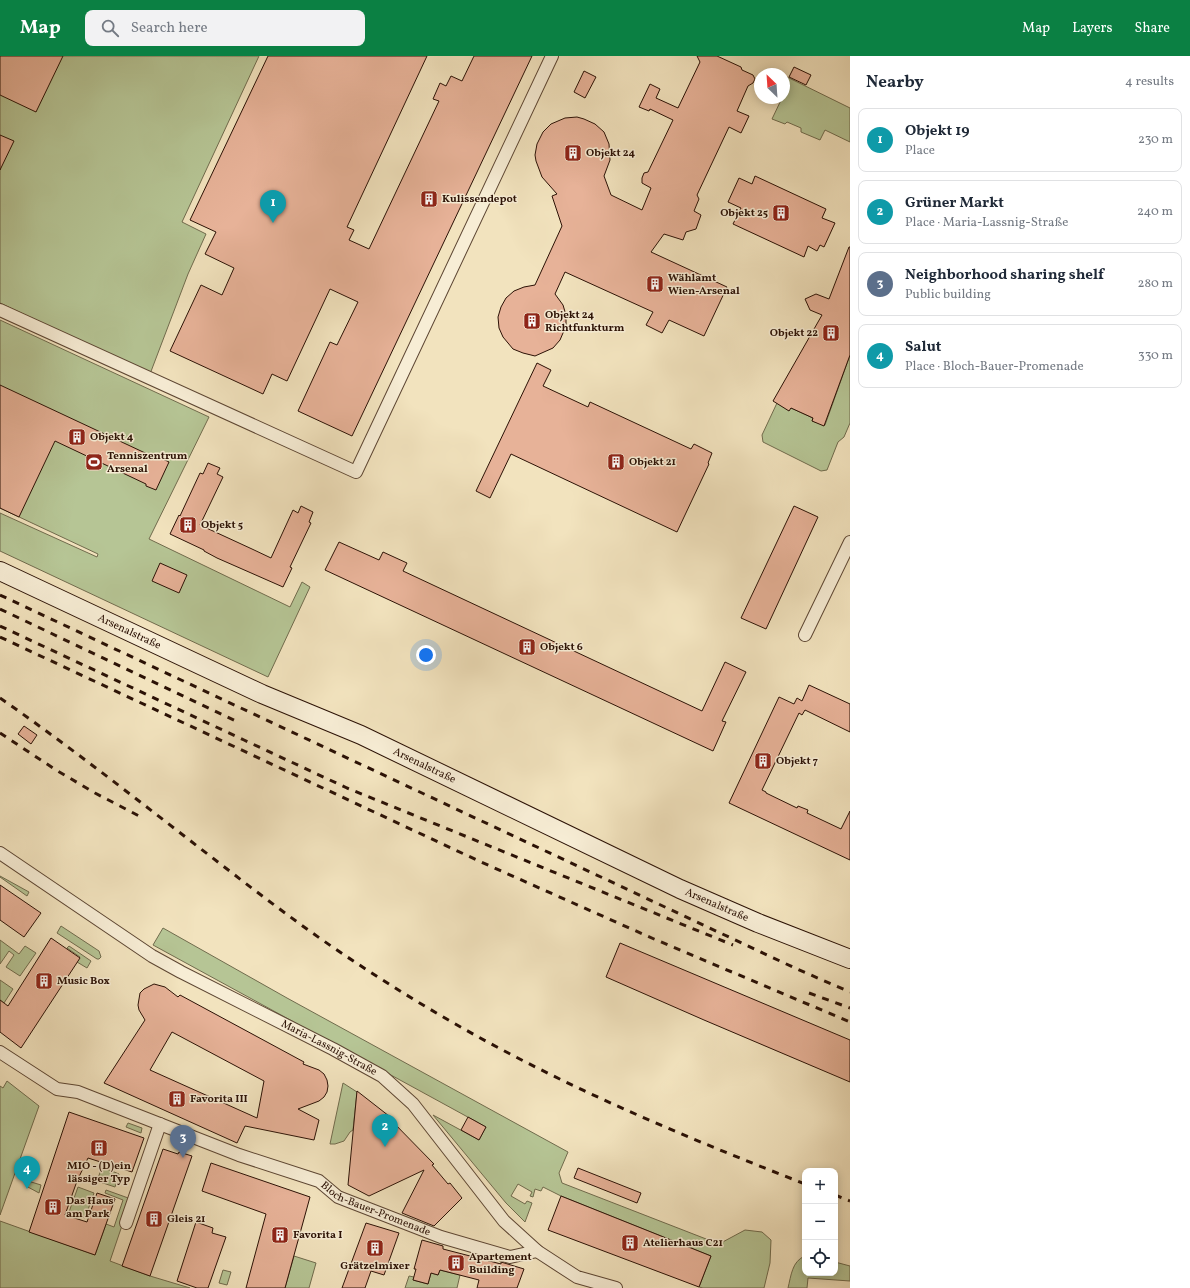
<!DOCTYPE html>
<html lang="en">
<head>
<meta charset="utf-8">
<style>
	:root { --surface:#fff; --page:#f2f2f3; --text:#1f2937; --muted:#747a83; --line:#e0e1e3; --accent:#0b8043 }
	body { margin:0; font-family:Vollkorn,serif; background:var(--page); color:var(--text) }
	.controls { position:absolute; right:12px; bottom:12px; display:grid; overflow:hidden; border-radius:8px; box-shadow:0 2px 10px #0003 }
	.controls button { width:36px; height:36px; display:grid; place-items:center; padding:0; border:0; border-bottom:1px solid var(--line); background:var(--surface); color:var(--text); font:20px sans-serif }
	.compass { position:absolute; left:754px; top:12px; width:36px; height:36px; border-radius:50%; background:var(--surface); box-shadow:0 2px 10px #0003; rotate:335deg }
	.you { position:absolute; left:426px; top:599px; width:14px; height:14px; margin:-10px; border:3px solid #fff; border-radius:50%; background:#1a73e8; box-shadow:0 0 0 6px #1a73e833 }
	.badge { display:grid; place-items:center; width:26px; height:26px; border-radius:50%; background:var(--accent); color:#fff; font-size:13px; font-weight:700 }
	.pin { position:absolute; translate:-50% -33px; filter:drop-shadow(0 1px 2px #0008) }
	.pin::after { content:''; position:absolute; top:21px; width:14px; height:12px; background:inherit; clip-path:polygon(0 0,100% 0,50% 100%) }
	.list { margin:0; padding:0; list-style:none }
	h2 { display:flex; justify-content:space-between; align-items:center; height:52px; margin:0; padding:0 16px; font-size:17px }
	h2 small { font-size:13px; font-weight:400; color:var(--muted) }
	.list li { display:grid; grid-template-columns:26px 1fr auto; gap:12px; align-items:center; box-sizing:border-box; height:64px; margin:0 8px 8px; padding:0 8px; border:1px solid var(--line); border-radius:8px }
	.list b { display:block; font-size:15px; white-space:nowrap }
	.list p { margin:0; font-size:13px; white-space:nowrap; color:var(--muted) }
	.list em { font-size:13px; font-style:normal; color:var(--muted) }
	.icon { flex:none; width:22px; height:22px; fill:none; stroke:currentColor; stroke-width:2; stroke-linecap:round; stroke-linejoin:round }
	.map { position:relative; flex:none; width:850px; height:1232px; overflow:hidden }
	header { display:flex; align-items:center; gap:24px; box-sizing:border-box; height:56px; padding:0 20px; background:var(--accent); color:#fff }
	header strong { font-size:19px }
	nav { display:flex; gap:22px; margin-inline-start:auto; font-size:14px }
	.search { width:280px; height:36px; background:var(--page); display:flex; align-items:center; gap:10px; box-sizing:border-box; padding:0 14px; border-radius:8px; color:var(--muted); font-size:15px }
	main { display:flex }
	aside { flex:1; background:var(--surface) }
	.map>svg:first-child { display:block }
</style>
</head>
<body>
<header>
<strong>Map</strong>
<div class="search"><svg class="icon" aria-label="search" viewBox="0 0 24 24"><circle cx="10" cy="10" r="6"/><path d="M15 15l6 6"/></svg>Search here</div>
<nav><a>Map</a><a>Layers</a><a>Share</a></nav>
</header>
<main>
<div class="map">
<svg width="850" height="1232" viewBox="0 0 850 1232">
	<rect width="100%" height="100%" fill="#f2e3be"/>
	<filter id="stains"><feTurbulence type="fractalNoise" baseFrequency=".005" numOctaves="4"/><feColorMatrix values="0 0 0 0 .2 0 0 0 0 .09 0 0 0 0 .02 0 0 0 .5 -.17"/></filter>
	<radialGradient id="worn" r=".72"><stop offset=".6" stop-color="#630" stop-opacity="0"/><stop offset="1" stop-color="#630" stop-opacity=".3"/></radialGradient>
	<g fill="#b6c595" stroke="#706b4d">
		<path d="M0,0H259L182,166L206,178L188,218L150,318L0,247Z"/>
		<path d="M787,21L850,52V86L825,74L820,84L801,76V72L787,66L785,68L772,63L782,42H784V27Z"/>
		<path d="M0,264L209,361L149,483L290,551L302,526L310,531L268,621L0,495V457L97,501L98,498L0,452Z"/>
		<path d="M850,299V367L844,381L838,386L827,414L821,415L763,386L762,379L777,347L791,352L813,362L812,365L825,369Z"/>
		<path d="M0,820L29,836L27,840L0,821Z"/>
		<path d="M61,870L99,895L101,901L99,903H97L57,877Z"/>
		<path d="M163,872L287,942L568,1096L559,1117L562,1127L719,1188L745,1174L762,1176L771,1184L770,1207L764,1232H703L699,1231L711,1200L561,1140L543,1131L541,1135L535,1133L533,1141L530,1140L532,1136L518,1128L511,1140L525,1148L527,1145L532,1147L525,1166L506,1147L433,1059L479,1084L486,1071L153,889Z"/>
		<path d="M0,884L19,898L25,890L36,897L20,920L6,911L14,899L9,895L0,908Z"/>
		<path d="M69,890L91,905L87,912L77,906L80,901L67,892Z"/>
		<path d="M0,924L13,933L4,947L0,944Z"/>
		<path d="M7,1025L39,1050L0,1159V1030L3,1032Z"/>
		<path d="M343,1027L357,1036L353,1074L350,1076L344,1085L335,1088H330Z"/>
		<path d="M128,1067L142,1072L141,1077L126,1071Z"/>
		<path d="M102,1111L119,1118L115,1131L97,1125Z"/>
		<path d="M28,1125L41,1129L39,1137L26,1130Z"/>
		<path d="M78,1131L94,1137L85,1162L69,1156Z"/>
		<path d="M106,1134L131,1143L110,1205L150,1220L190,1232H0V1165L95,1199L106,1168L114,1171L123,1144L105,1137Z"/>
		<path d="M294,1200L316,1207L309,1232H285Z"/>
		<path d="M805,1200V1217H835V1206L850,1210V1225L808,1222L807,1232H788C791,1220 792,1205 805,1200Z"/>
		<path d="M223,1214L231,1216L227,1229L219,1227Z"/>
		<path d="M440,1214L460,1219L457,1232H405L409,1220L414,1221L413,1224L428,1228L431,1217L438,1219Z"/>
	</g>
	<g fill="#e7b298" stroke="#2b1105" fill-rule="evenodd">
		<path d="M0,0H63L36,56L0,39Z"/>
		<path d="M268,0H427L347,171L354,174L349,184L369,193L439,45L433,43L440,27L446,30L451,20L462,25L474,0H532L352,380L298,355L330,286L337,289L358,246L330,233L287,325L272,318L263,338L170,295L201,229L222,239L234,212L205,198L216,176L190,164Z"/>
		<path d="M697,0H717L741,11L742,14L753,19L755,23L753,27L748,30L737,55L749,60L741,77L729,71L697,139L699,143L694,155L701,159L696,173L686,176L683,184L664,178L651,196L727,231L704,280L669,264L662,277L646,269L653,256L565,216L555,238L563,249L566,259V270L560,284L553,292L535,300L523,297L513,293L503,281L499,272L498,261L501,251L506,242L514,235L524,231L535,229L562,170L552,140L557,138L542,121L536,105L535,99L537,88L543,76L551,68L565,62L577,61L584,63L595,68L604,76L609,88L610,104L604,120L611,139L642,154L651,132L642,127V122L644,117L648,116L673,64L650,53L649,55L639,51L650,28L660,33L656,42L678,52L700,6Z"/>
		<path d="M794,11L811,19L806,29L789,21Z"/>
		<path d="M584,15L596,21L585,42L574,36Z"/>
		<path d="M0,79L14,85L0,114Z"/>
		<path d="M755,120L826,153L822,162L835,167L824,191L820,189L817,195L808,190L804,201L733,168L741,152L728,146L739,122L752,128Z"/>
		<path d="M849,191H850V299L824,370L812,365L813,362L791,352L789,355L773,345L822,259L810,254L805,243L816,238L829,243Z"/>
		<path d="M537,307L551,314L543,330L588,351L590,346L691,393L694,388L712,397L708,407L709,408L677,476L511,398L490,442L476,435Z"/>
		<path d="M0,329L158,403L159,401L169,406L156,434L146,430V428L55,385L19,461L0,452Z"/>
		<path d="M208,407L220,412L217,418L223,421L200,469L252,493L271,502L293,454L298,457L301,450L313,456L309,466L311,467L290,511L292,512L283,531L217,502L204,495V494L170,478L179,459L180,460L200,417L203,418Z"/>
		<path d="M794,450L818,461L766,573L741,562Z"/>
		<path d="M339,486L379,504L383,496L407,507L403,515L702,655L725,606L746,616L722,665L726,666L713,695L325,514Z"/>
		<path d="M160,507L187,519L179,537L152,525Z"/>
		<path d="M809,629L850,648V676L805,654L802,659L799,657L762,734L766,736V737L797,752L798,750L808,754L807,757L841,773L850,755V804L729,747L779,641L794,648L797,642L802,645Z"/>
		<path d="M24,670L37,679L31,688L18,678Z"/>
		<path d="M0,829L41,857L24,881L0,864Z"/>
		<path d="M51,882L80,902L21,992L0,976V944L8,950Z"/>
		<path d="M620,887L850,984V1026L704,964L606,921Z"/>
		<path d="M154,928L165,931L178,941L180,939L304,1006L303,1008L319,1014L324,1018L327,1024L328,1030L327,1036L324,1041L319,1045L298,1053L319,1064L314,1084L245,1070L237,1087L104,1027L145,964L139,954L138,949L140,937L144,933ZM172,976L264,1025L257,1062L150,1014Z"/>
		<path d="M357,1035L389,1060L388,1061L434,1108L432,1109L448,1128L450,1127L462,1142L434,1170L402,1157L424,1114L369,1140L348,1129Z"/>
		<path d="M69,1056L144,1082L132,1116L88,1102L77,1125L65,1159L87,1166L97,1137L115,1143L95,1199L29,1176Z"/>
		<path d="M468,1061L486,1071L479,1084L461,1074Z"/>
		<path d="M163,1093L178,1098L179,1096L192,1100L150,1220L122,1210Z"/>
		<path d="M211,1107L310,1141L285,1232H246L266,1158L202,1135Z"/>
		<path d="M578,1112L641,1137L637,1147L574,1122Z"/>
		<path d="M561,1140L711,1200L699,1231L548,1174Z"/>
		<path d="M196,1166L213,1172L212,1177L226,1181L208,1232H197L177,1225Z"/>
		<path d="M366,1167L399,1177L384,1219L371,1215L365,1232H342Z"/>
		<path d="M422,1184L443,1190V1193L501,1208V1206L524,1213L517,1232H477L479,1224L440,1214L438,1219L431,1217L428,1228L413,1224L416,1213H414Z"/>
	</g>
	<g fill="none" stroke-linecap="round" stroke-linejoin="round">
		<defs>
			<g id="street">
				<path d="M0,254L356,416L552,0"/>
				<path d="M805,579L850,486"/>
				<path id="s1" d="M0,797L152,900L181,916L333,993L382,1020L413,1048L504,1165L537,1195L577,1221L616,1232"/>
				<path id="s2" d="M0,996L57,1033L78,1036L239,1099L319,1125L338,1141L441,1181L510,1201L537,1195"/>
				<path d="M126,1167L160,1068"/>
			</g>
			<g id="secondary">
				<path id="s3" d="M0,515L262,638L361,679L680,833L758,867L850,903"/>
			</g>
		</defs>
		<use href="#street" stroke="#5d4633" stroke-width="14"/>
		<use href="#secondary" stroke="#2b1105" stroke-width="20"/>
		<use href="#street" stroke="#f7edd5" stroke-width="12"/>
		<use href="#secondary" stroke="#f7edd5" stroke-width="18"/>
		<g stroke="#2b1105" stroke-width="3" stroke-dasharray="7 7" stroke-linecap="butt">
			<path d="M0,539L797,913L850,936"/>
			<path d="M0,553L238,666"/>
			<path d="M0,570L244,684L347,732L733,889"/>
			<path d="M0,581L481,806L654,883L850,966"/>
			<path d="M0,642C69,690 135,742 201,793C253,833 304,873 358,908C408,941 460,972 514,1000C608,1049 706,1089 805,1128"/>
			<path d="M0,677L56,714L95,737L141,761"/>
			<path d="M809,937L850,952"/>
			<path d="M835,1139L850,1145"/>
		</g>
	</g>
	<defs>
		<symbol id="building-square" viewBox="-11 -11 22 22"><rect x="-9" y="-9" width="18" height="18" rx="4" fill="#8f2418" stroke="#f7edd5"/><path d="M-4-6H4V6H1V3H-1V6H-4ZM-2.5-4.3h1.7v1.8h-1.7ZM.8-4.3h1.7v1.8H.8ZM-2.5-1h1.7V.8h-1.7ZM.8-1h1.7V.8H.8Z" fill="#fff"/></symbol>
		<symbol id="stadium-square" viewBox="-11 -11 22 22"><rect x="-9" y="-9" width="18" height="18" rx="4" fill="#8f2418" stroke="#f7edd5"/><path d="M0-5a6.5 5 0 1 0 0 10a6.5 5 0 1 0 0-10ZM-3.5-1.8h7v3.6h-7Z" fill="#fff"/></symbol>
	</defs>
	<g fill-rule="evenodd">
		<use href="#building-square" x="563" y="87" width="20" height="20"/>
		<use href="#building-square" x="419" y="133" width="20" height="20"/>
		<use href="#building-square" x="771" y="147" width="20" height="20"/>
		<use href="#building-square" x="645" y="218" width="20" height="20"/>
		<use href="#building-square" x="522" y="255" width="20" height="20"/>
		<use href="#building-square" x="821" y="267" width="20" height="20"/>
		<use href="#building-square" x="67" y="371" width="20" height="20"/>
		<use href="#stadium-square" x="84" y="396" width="20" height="20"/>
		<use href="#building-square" x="606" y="396" width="20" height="20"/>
		<use href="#building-square" x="178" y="459" width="20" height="20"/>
		<use href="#building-square" x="517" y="581" width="20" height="20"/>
		<use href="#building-square" x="753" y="695" width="20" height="20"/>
		<use href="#building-square" x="34" y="915" width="20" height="20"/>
		<use href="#building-square" x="167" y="1033" width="20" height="20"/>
		<use href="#building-square" x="89" y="1082" width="20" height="20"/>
		<use href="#building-square" x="43" y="1141" width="20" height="20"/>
		<use href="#building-square" x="144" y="1153" width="20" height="20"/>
		<use href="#building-square" x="270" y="1169" width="20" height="20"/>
		<use href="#building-square" x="620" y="1177" width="20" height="20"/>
		<use href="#building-square" x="365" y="1182" width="20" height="20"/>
		<use href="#building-square" x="446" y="1197" width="20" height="20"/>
	</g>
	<g text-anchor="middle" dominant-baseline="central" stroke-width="3" stroke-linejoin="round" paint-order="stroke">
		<g font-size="11" font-weight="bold" fill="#2b1105" stroke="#f7edd5" text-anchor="start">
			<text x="586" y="97">Objekt 24</text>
			<text x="442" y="143">Kulissendepot</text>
			<text x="768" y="157" text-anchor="end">Objekt 25</text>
			<text x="668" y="222">Wählamt<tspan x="668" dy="13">Wien-Arsenal</tspan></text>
			<text x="545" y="259">Objekt 24<tspan x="545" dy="13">Richtfunkturm</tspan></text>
			<text x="818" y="277" text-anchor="end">Objekt 22</text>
			<text x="90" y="381">Objekt 4</text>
			<text x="107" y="400">Tenniszentrum<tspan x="107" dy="13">Arsenal</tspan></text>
			<text x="629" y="406">Objekt 21</text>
			<text x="201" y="469">Objekt 5</text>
			<text x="540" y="591">Objekt 6</text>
			<text x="776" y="705">Objekt 7</text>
			<text x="57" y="925">Music Box</text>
			<text x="190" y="1043">Favorita III</text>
			<text x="99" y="1110" text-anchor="middle">MIO - (D)ein<tspan x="99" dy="13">lässiger Typ</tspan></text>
			<text x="66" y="1145">Das Haus<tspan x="66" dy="13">am Park</tspan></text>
			<text x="167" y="1163">Gleis 21</text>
			<text x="293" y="1179">Favorita I</text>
			<text x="643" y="1187">Atelierhaus C21</text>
			<text x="469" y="1201">Apartement<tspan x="469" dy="13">Building</tspan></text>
			<text x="375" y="1210" text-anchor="middle">Grätzelmixer</text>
		</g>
		<g font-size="11" fill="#2b1105" stroke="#f7edd5">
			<text stroke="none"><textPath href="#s3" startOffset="143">Arsenalstraße</textPath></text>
			<text stroke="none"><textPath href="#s3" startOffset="467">Arsenalstraße</textPath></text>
			<text stroke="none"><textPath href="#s3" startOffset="791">Arsenalstraße</textPath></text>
			<text stroke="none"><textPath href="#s1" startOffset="383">Maria-Lassnig-Straße</textPath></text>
			<text stroke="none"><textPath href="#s2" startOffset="410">Bloch-Bauer-Promenade</textPath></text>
		</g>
	</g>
	<rect width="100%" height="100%" filter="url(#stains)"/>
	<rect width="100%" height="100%" fill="url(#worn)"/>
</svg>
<div class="controls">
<button>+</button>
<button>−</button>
<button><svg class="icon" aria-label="locate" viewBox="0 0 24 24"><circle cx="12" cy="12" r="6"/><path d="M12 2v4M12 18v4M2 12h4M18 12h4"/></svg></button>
</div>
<svg class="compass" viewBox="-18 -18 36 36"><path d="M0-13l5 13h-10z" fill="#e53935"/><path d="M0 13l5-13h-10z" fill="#747a83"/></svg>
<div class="you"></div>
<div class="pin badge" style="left:273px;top:167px;background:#0f9aa8">1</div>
<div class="pin badge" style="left:385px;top:1091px;background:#0f9aa8">2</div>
<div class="pin badge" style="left:183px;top:1102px;background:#5c6f8a">3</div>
<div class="pin badge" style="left:27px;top:1133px;background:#0f9aa8">4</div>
</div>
<aside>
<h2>Nearby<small>4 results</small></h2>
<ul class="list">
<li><span class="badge" style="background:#0f9aa8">1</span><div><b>Objekt 19</b><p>Place</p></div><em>230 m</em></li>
<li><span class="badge" style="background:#0f9aa8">2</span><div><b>Grüner Markt</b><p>Place · Maria-Lassnig-Straße</p></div><em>240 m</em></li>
<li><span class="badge" style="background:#5c6f8a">3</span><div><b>Neighborhood sharing shelf</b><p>Public building</p></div><em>280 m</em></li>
<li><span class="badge" style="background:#0f9aa8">4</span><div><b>Salut</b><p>Place · Bloch-Bauer-Promenade</p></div><em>330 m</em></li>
</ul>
</aside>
</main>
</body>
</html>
